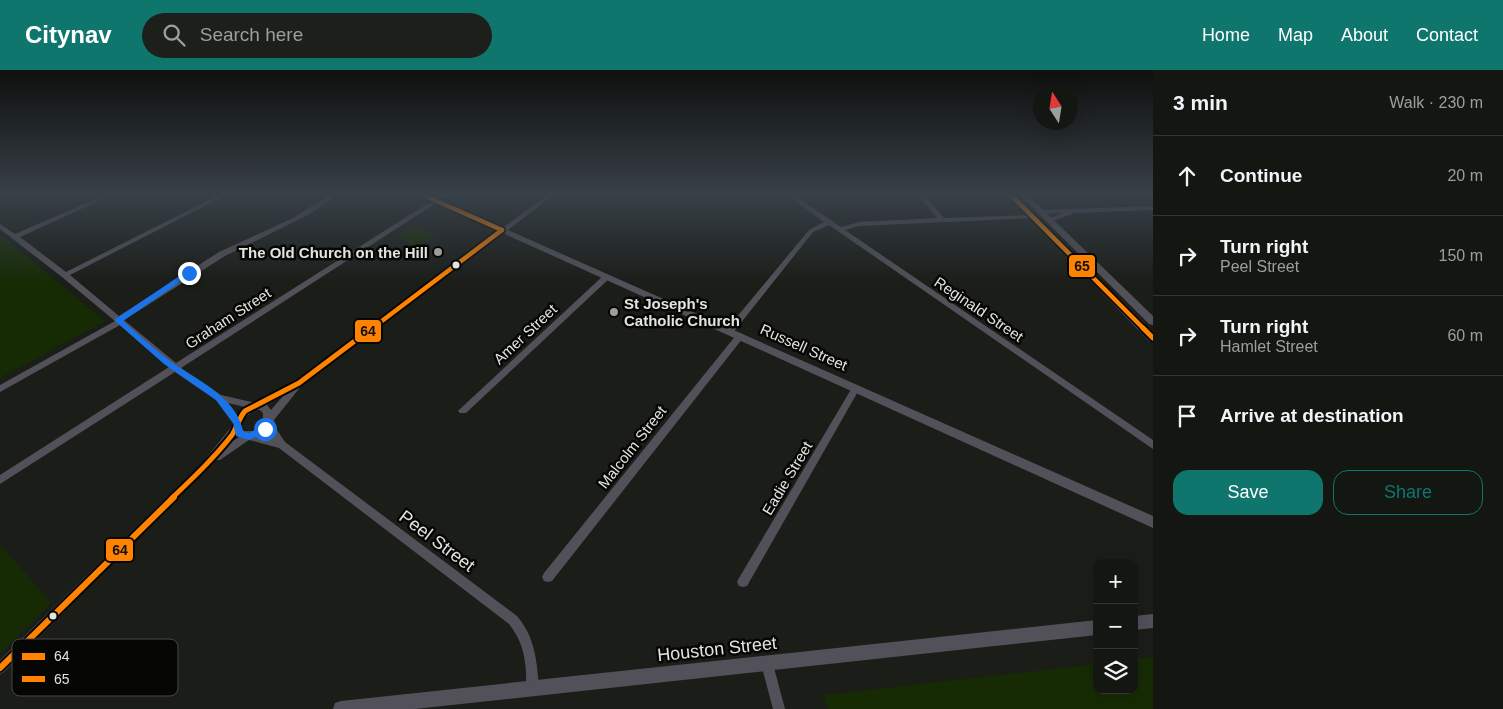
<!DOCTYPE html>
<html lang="en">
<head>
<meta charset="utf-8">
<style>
	:root { --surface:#141612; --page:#1d1f1b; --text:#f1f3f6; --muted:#9d9f9f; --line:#333532; --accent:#0f766e }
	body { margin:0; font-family:Helvetica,sans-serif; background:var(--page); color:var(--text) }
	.controls { position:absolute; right:15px; bottom:15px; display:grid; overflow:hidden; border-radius:10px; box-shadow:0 5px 20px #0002 }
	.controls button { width:45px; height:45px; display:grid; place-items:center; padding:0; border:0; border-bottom:1px solid var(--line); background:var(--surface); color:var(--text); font:25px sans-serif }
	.compass { position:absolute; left:1033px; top:15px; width:45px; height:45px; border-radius:50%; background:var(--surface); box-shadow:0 5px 20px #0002; rotate:348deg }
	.stop { position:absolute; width:15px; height:15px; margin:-11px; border:4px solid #1a73e8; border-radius:50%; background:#fff }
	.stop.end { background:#1a73e8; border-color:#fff; box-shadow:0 1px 5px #0008 }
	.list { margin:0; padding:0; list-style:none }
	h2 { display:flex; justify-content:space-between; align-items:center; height:65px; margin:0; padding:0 20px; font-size:21px }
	h2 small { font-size:16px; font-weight:400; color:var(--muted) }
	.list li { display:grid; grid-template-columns:32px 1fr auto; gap:15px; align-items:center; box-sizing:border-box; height:80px; padding:0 20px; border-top:1px solid var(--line) }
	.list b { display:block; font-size:19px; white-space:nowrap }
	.list p { margin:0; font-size:16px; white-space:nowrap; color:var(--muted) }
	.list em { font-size:16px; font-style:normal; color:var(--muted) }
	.actions { display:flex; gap:10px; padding:15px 20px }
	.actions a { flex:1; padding:11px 0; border:1px solid var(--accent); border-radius:15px; text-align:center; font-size:18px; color:var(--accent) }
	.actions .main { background:var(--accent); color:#fff }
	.icon { flex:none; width:28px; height:28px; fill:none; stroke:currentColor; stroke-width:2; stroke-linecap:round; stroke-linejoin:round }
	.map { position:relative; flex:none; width:1153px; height:639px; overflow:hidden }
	header { display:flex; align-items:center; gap:30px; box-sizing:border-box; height:70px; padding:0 25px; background:var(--accent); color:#fff }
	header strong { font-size:24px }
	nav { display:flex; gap:28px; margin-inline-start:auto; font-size:18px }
	.search { width:350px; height:45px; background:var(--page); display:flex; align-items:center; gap:12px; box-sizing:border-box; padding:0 18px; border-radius:28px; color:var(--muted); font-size:19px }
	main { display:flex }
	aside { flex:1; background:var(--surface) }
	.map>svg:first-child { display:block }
</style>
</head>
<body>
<header>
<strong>Citynav</strong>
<div class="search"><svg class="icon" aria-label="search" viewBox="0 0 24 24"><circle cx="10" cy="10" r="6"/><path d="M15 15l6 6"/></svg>Search here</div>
<nav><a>Home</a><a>Map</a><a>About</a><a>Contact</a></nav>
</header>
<main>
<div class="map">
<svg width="1153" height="639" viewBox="0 0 1153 639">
	<rect width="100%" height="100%" fill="#1a1d18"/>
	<g fill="#162b04">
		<path d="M414,154L435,164L416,177L396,166Z"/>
		<path d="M3,167L105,251L0,308V168Z"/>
		<path d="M0,474L51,533L0,584Z"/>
		<path d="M1153,587V639H828L824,625L1097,594V620H1134V589Z"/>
	</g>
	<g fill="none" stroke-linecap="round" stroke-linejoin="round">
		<g fill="#525059" fill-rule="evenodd">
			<path d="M105,125H112L20,167L66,202L219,125H226L70,205L119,246L219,182L291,149L330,125H337L310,144L225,186L124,250L176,293L441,125H448L447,126L181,298L221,325L256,333L294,313L547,125H554L302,315L274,350L275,357L285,372L517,546C535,567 537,591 539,618L537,622L533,624L529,622C526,616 526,609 526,603C525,584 521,569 509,554L279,378L249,370L220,390H215L4,602L0,604V590L203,392L232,356L233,353L216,330L175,302L0,414V405L169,297L120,255L0,322V315L115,251L62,207L0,159V154L15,164ZM283,326L271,340L267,335ZM228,333L245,337L237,345ZM257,340H260L263,343V354L255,361H244L242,359C241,349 247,344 257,340ZM268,361L273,369L262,366ZM236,365L239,367L228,374Z"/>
			<path d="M787,125H794L841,157L859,152L937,148L918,125H924L944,148L1034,145L1035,146L1032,148L859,156L845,160L1153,370V379L829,155L813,162L732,264H726L725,262L726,260L809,160L824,152Z"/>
			<path d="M1153,136V140L1073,143L1072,144L1050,152L1048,151V149L1063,143L1042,144L1039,142L1042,140Z"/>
			<path d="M604,205H607L611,207L466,343H460L458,341L460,339Z"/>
			<path d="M740,263L743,264L744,266L743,268L552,511L548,512L544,511L542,507L544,503L737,264Z"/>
			<path d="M856,315L860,318L747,516L743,517L739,516L737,512L739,508L853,316Z"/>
			<path d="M767,588L771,590L773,594L785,639H773L761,594L763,590Z"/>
		</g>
		<g fill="#525059" fill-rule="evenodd">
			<path d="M419,125H429L1153,446V458Z"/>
			<path d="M1007,125H1015L1153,262V272L1149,271Z"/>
			<path d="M1020,125H1028L1153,246V255L1149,254Z"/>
			<path d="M1153,544V558L1134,560V546Z"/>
			<path d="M1097,550V565L415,639H333L335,633L341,631Z"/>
		</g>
		<defs>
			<g id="bus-1-far2">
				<path d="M423,125L502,160"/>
				<path d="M370,260L502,160"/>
			</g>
			<path id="bus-1-far1" d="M172,428C193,408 214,388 232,365C237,357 239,348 245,341L299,313L372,258"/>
			<path id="bus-1" d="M0,598L174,427"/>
			<path id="bus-2-far1" d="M1011,125L1145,260"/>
			<path id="bus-2" d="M1143,258L1153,268"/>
		</defs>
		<use href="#bus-1-far2" stroke="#060705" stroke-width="8"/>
		<use href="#bus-1-far1" stroke="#060705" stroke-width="9"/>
		<use href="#bus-1" stroke="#060705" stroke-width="10"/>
		<use href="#bus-2-far1" stroke="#060705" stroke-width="8"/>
		<use href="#bus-2" stroke="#060705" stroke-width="9"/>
		<use href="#bus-1-far2" stroke="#ff8200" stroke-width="4.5"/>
		<use href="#bus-1-far1" stroke="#ff8200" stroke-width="5"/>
		<use href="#bus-1" stroke="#ff8200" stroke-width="6"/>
		<use href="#bus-2-far1" stroke="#ff8200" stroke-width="4.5"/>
		<use href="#bus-2" stroke="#ff8200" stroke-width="5"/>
	</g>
	<linearGradient id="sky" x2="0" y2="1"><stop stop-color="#0e100d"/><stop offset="0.58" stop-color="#384048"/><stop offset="1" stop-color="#384048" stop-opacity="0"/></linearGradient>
	<rect width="1153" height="214" fill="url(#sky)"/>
	<path fill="#1a73e8" d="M187,201L193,203L123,251C138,264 154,279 170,291C196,310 236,326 243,361L249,363L265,355L268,356V361L249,370L236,366L233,353L216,330L164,294L114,250Z"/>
	<g fill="#9b9e99" stroke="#060705" stroke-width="2">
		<circle cx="438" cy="182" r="5"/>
		<circle cx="614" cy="242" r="5"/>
	</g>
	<g fill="#e1e4df" stroke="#060705" stroke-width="2">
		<circle cx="456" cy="195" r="4.5"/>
		<circle cx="53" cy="546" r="4.5"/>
	</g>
	<g text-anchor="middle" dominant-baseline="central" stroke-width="5" stroke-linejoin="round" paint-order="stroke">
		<g font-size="15" font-weight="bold" fill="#e1e4df" stroke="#060705" text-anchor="end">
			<text x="428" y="182">The Old Church on the Hill</text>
			<text x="624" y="233" text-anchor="start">St Joseph's<tspan x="624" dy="17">Catholic Church</tspan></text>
		</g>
		<g font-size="15" fill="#e1e4df" stroke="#060705">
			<text transform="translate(979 239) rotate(34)">Reginald Street</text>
			<text transform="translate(228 248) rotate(-33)">Graham Street</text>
			<text transform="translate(525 264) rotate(-43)">Amer Street</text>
			<text transform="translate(804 277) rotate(24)">Russell Street</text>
			<text transform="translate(632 377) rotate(-52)">Malcolm Street</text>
			<text transform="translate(787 408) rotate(-59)">Eadie Street</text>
		</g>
		<g font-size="18" fill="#e1e4df" stroke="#060705">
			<text transform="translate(437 471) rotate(37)">Peel Street</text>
			<text transform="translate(717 579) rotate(-6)">Houston Street</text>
		</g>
	</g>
	<rect x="12" y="569" width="166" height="57" rx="8" fill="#060705" stroke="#484946" stroke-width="1"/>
	<rect x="22" y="583" width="23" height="7" fill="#ff8200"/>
	<rect x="22" y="606" width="23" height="6" fill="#ff8200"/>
	<g font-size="14" fill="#e1e4df">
		<text x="54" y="591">64</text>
		<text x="54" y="614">65</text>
	</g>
	<g stroke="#060705" stroke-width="2">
		<rect x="1068" y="184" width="28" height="24" rx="5" fill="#ff8200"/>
		<rect x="354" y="249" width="28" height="24" rx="5" fill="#ff8200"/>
		<rect x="105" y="468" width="29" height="24" rx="5" fill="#ff8200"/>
	</g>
	<g font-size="14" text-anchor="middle" font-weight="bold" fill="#111">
		<text x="1082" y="201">65</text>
		<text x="368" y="266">64</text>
		<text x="120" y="485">64</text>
	</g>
</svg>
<div class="controls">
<button>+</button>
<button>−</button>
<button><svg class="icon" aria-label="layers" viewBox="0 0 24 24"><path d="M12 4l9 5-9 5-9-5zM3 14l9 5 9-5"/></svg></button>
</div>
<svg class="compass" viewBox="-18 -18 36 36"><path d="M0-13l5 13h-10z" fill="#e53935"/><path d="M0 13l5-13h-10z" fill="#9d9f9f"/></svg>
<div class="stop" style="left:265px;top:359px"></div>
<div class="stop end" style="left:189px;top:203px"></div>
</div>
<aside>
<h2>3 min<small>Walk · 230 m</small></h2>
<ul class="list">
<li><svg class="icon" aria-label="ahead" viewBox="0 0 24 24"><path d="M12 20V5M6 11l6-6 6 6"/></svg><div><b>Continue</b></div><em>20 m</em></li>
<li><svg class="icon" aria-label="right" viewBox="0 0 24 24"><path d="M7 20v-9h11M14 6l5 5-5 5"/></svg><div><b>Turn right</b><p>Peel Street</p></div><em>150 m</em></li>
<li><svg class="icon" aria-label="right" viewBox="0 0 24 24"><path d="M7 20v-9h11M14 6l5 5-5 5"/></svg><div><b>Turn right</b><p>Hamlet Street</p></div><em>60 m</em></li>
<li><svg class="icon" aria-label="arrive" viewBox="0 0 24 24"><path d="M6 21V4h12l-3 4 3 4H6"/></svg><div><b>Arrive at destination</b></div></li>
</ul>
<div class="actions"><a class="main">Save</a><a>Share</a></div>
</aside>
</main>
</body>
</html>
